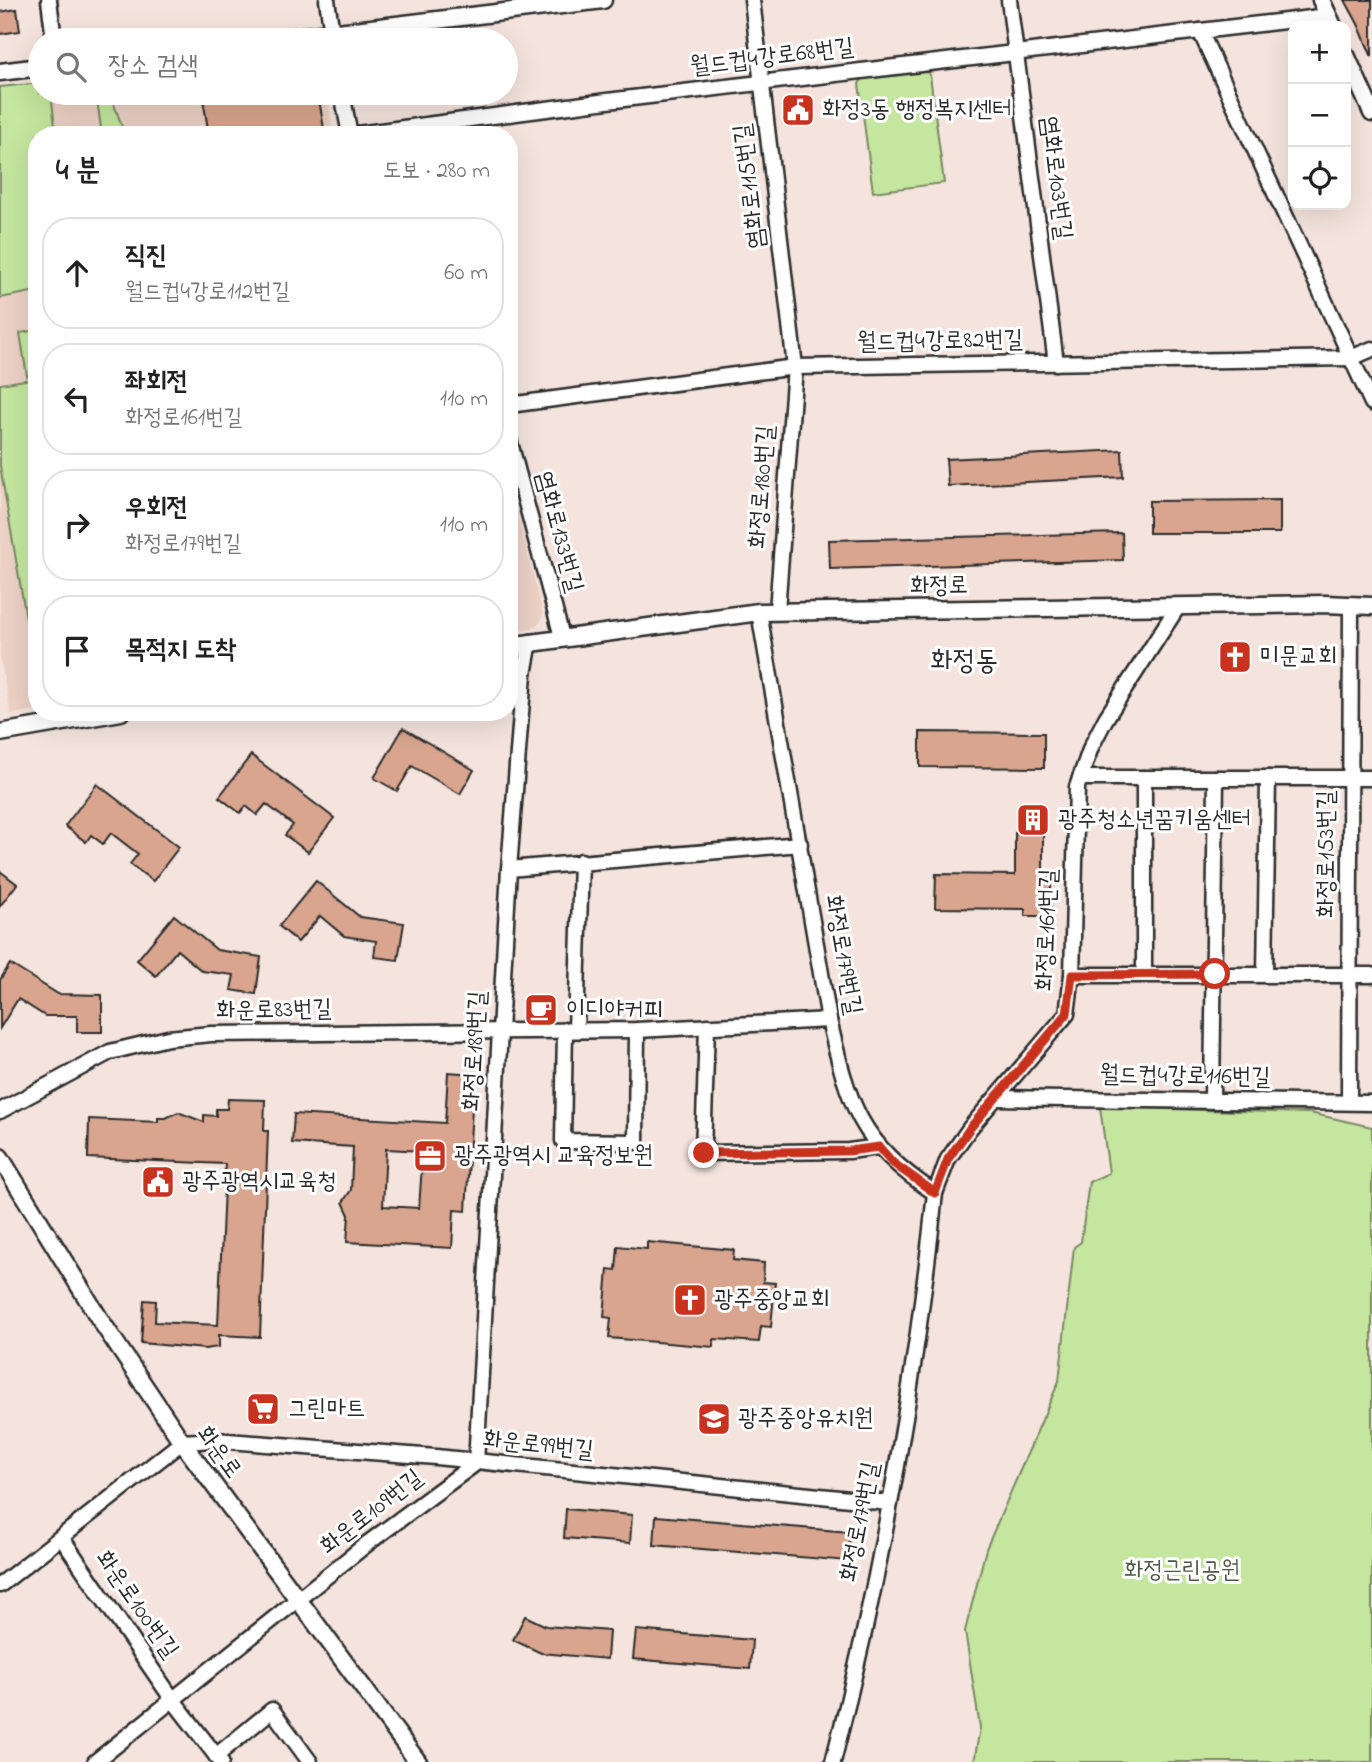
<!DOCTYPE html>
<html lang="ko">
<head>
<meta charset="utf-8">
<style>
	:root { --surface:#fff; --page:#f2f2f2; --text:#222; --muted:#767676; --line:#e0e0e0 }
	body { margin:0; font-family:"Indie Flower","Poor Story",sans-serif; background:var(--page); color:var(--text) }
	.controls { position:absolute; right:21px; top:21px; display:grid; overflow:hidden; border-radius:14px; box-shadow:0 7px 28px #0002 }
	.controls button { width:63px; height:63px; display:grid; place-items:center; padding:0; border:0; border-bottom:2px solid var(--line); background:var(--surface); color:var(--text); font:35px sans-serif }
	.stop { position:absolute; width:21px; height:21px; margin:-16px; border:5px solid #c8321e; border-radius:50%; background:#fff }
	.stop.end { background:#c8321e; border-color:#fff; box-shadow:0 2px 7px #0008 }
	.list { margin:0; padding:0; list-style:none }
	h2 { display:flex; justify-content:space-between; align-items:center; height:91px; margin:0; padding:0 28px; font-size:30px }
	h2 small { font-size:23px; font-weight:400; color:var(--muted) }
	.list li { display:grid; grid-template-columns:46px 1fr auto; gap:21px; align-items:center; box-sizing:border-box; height:112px; margin:0 14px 14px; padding:0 14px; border:2px solid var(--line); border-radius:28px }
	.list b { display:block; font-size:26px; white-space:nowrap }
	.list p { margin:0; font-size:23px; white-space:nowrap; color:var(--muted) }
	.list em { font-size:23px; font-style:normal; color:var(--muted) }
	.icon { flex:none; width:38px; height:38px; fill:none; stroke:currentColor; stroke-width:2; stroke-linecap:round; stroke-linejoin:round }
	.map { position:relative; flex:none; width:1372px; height:1762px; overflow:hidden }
	.search { position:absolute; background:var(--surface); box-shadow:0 7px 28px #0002; left:28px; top:28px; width:490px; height:77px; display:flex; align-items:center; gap:18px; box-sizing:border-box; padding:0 24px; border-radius:38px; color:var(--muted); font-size:26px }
	.panel { position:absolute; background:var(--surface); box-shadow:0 7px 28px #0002; left:28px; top:126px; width:490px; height:595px; border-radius:28px }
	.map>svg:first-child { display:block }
</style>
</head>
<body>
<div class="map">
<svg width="1372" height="1762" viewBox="0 0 1372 1762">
	<rect width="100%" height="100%" fill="#f4e4dd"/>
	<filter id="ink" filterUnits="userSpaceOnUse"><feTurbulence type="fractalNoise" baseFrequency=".0143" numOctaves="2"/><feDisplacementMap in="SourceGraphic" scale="14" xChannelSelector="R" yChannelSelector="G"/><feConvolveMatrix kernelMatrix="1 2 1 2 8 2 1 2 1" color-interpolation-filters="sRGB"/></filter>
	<g filter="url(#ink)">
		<g fill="#ecd1c5">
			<path d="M40,83V93H327L333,135H37V710L11,714L0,658V87Z"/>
			<path d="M509,480L543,615L540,623L530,629L509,632Z"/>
		</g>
		<g fill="#c4e69e" stroke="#788864" stroke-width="2">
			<path d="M924,69L930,75L944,183L873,192L859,84L864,76Z"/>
			<path d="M40,83V93H51L56,135H37V291L0,298V87Z"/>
			<path d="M96,93H110L125,135H102Z"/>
			<path d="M37,330V374L27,376L20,333Z"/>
			<path d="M37,378V622L27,624L0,466V384Z"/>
			<path d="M1100,1107L1310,1113L1372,1127V1762H974L980,1728L965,1631L986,1549L1059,1381L1074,1247L1081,1242L1089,1182L1109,1173Z"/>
		</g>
		<g fill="#d9a58e" stroke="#2b2b2b" stroke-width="2" fill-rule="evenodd">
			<path d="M1345,0H1372V57L1358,24Z"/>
			<path d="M17,9L20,31L0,34V12Z"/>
			<path d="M202,93H318L325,135H209Z"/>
			<path d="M1122,450L1123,477L948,486L946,459Z"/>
			<path d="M1280,500V533H1149V501Z"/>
			<path d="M1122,533L1123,560L830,569L829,540Z"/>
			<path d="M403,728L474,770L460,794L412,766L397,791L374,778Z"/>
			<path d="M920,732L1044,733V768L920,767Z"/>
			<path d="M251,755L334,818L308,852L285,835L293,825L266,804L257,815L246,806L240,813L219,797Z"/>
			<path d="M97,784L179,847L153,881L130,864L138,854L111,833L103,844L91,835L86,842L65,826Z"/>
			<path d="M1022,807H1043V878H1051V916H1025V909L935,908L936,874L1015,875V833H1022Z"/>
			<path d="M0,871L17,884L0,906Z"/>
			<path d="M316,881L360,917L404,923L398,960L374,957L376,941L344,936L320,916L298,942L279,926Z"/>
			<path d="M174,915L217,950L261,957L256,994L231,990L234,975L202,971L177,950L156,976L137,960Z"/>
			<path d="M10,964L58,994L102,995V1032H77V1016H45L18,999L0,1028V980Z"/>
			<path d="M448,1072L474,1074L466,1211L454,1210L452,1248L347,1242L349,1215L343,1202L351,1190L353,1147L292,1143L294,1114L445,1123ZM386,1149L423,1151L419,1208L383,1206Z"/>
			<path d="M228,1099L265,1100L264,1131H268L260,1337L219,1335V1347L205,1349L141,1343L144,1300L156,1301L155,1322L218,1325L225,1164L88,1158L89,1119L158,1122V1118H166L178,1112L204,1122V1115L216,1116V1109H227Z"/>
			<path d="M647,1242L734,1250L733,1260L764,1263L763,1282L775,1283L771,1327L761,1326L759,1342L714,1339V1347L609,1338L611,1318L604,1317L608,1269L616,1270L618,1246L647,1249Z"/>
			<path d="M566,1509L632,1515L630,1543L564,1538Z"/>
			<path d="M656,1516L850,1532L848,1561L654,1545Z"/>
			<path d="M525,1616L546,1626L609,1631L607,1659L541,1653L513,1640Z"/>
			<path d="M636,1630L752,1640L750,1669L633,1659Z"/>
		</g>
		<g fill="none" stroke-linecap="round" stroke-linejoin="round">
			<defs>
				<g id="minor">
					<path d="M49,0L54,40"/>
					<path d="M327,0L333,40"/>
					<path d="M752,0L795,367L777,611"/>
					<path d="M1009,0L1056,363"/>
					<path d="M1200,31L1372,403"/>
					<path d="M342,93L350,135"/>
					<path d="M350,135L607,101L1328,16"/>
					<path d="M509,405L795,367L1351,358L1372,349"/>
					<path d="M509,439L562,637"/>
					<path d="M759,612L829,1020C849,1105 859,1143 935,1193C915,1384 881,1576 833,1762"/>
					<path d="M1080,778H1372"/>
					<path d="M1144,778V974"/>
					<path d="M509,869L800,844"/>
					<path d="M1265,974L1268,778"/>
					<path d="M1072,975H1372"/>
					<path d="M707,1026L703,1153L849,1151L879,1147"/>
					<path d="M565,1030L563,1141L636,1142L637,1030"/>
					<path d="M576,1030L581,861"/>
					<path d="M997,1098L1372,1103"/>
					<path d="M1212,1099L1216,778"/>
					<path d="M1349,1102L1351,606"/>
					<path d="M0,1111L110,1052L168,1038L211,1034L637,1030L829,1020"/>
					<path d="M935,1193L948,1159L970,1128L1067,1014L1072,975L1077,787L1091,747L1106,718L1177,608"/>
					<path d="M61,1537L173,1700L221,1762"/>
					<path d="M0,1585L182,1442L215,1440L436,1457L889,1503"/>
					<path d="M216,1756L272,1710L310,1762"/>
					<path d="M95,1762L368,1543L476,1463L509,869L524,674L530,642"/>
				</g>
				<g id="tertiary">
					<path d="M1321,0L1333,26"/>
					<path d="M271,40L603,0"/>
					<path d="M1346,55L1372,113"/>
					<path d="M0,72L40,67"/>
					<path d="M509,646L759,612L1325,604L1372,606"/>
					<path d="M0,733L121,712"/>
					<path d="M0,1157L99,1318L182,1442L418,1762"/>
				</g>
			</defs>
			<use href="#minor" stroke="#2b2b2b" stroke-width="19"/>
			<use href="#tertiary" stroke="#2b2b2b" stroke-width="21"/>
			<use href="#minor" stroke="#fff" stroke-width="14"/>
			<use href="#tertiary" stroke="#fff" stroke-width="16"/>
		</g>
	</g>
	<g fill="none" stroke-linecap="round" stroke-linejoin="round" filter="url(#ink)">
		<path stroke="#c8321e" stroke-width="9" d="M704,1153L849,1151L879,1147L893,1163L935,1193L948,1159L970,1128L1067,1014L1072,975L1215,974"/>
	</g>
	<defs>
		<symbol id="civic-square" viewBox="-11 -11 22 22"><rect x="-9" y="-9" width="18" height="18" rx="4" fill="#c8321e" stroke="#fff"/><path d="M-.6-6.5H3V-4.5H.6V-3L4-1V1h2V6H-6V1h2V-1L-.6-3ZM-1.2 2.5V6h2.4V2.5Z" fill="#fff"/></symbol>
		<symbol id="church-square" viewBox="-11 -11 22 22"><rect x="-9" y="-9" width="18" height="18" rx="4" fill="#c8321e" stroke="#fff"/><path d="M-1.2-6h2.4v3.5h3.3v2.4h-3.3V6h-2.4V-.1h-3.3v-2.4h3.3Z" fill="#fff"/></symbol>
		<symbol id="building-square" viewBox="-11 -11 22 22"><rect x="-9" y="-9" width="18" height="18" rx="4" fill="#c8321e" stroke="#fff"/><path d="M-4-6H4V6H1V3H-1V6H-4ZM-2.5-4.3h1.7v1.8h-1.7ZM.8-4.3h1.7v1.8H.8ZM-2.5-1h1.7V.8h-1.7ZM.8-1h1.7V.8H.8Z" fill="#fff"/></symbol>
		<symbol id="cafe-square" viewBox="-11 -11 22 22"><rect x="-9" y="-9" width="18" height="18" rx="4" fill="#c8321e" stroke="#fff"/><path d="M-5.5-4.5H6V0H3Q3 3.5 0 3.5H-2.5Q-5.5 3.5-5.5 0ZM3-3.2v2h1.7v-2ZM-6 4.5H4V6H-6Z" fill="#fff"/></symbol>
		<symbol id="office-square" viewBox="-11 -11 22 22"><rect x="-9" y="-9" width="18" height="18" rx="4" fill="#c8321e" stroke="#fff"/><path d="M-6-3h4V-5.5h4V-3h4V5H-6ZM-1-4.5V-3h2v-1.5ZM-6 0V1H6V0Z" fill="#fff"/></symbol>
		<symbol id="supermarket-square" viewBox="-11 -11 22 22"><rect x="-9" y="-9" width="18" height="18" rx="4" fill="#c8321e" stroke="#fff"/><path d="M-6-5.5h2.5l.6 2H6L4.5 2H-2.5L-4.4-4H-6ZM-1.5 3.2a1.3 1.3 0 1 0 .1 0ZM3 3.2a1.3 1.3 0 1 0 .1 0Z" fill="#fff"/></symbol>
		<symbol id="school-square" viewBox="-11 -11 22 22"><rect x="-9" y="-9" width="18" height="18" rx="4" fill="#c8321e" stroke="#fff"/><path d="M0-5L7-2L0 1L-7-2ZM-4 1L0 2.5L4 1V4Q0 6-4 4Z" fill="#fff"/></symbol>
	</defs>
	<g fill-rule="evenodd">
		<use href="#civic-square" x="779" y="91" width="38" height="38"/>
		<use href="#church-square" x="1216" y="638" width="38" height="38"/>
		<use href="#building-square" x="1014" y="801" width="38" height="38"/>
		<use href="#cafe-square" x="522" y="991" width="38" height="38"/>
		<use href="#office-square" x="411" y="1137" width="38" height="38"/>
		<use href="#civic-square" x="139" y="1163" width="38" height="38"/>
		<use href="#church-square" x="671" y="1281" width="38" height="38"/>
		<use href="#supermarket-square" x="244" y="1390" width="38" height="38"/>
		<use href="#school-square" x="695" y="1400" width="38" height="38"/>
	</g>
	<g text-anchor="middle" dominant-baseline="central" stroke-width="6" stroke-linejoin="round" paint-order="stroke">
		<g font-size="24" fill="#2b2b2b" stroke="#fff">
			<text transform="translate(772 58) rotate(-7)">월드컵4강로68번길</text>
			<text transform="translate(1055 178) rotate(83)">염화로103번길</text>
			<text transform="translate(751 186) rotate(-97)">염화로115번길</text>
			<text transform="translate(940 342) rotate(-1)">월드컵4강로82번길</text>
			<text transform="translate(763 487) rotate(-86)">화정로180번길</text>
			<text transform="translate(558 532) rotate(75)">염화로133번길</text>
			<text transform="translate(939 587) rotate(-1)">화정로</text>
			<text transform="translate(1327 854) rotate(-90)">화정로153번길</text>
			<text transform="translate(1048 930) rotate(-88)">화정로161번길</text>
			<text transform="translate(842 955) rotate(80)">화정로179번길</text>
			<text transform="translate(274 1011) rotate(-1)">화운로83번길</text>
			<text transform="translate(476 1051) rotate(-87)">화정로189번길</text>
			<text transform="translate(1185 1077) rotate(1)">월드컵4강로116번길</text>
			<text transform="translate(538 1446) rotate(6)">화운로99번길</text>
			<text transform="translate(218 1453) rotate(54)">화운로</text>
			<text transform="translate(372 1513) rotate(-38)">화운로109번길</text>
			<text transform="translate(861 1522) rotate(-79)">화정로179번길</text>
			<text transform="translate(136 1605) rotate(55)">화운로100번길</text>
		</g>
		<g font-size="24" fill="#2b2b2b" stroke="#fff" text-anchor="start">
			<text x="822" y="110">화정3동 행정복지센터</text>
			<text x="1260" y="657">미문교회</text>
			<text x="1058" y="820">광주청소년꿈키움센터</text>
			<text x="566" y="1010">이디야커피</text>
			<text x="454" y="1156">광주광역시 교육정보원</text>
			<text x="182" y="1182">광주광역시교육청</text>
			<text x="714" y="1300">광주중앙교회</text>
			<text x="288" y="1409">그린마트</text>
			<text x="738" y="1419">광주중앙유치원</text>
		</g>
		<g font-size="24" fill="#515a48" stroke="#fff">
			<text x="1182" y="1571">화정근린공원</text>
		</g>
		<g font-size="28" fill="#2b2b2b" stroke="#fff">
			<text x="964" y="662">화정동</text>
		</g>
	</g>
</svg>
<div class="controls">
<button>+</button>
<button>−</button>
<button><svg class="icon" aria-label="locate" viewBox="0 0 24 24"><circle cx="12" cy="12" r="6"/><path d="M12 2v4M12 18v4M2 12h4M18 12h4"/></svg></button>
</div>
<div class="stop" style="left:1215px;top:974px"></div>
<div class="stop end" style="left:704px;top:1153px"></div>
<div class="search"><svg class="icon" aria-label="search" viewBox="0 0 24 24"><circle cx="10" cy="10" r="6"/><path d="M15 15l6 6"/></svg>장소 검색</div>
<section class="panel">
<h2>4 분<small>도보 · 280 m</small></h2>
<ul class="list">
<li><svg class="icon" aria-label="ahead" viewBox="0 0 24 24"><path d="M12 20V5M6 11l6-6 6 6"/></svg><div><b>직진</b><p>월드컵4강로112번길</p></div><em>60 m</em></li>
<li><svg class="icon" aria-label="left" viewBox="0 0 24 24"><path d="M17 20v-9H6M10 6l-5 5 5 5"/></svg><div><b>좌회전</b><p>화정로161번길</p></div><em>110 m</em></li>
<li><svg class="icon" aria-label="right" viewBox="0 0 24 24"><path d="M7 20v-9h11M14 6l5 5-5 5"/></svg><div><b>우회전</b><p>화정로179번길</p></div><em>110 m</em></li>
<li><svg class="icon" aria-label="arrive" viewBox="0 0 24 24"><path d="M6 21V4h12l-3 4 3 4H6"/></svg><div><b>목적지 도착</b></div></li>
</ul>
</section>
</div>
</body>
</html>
